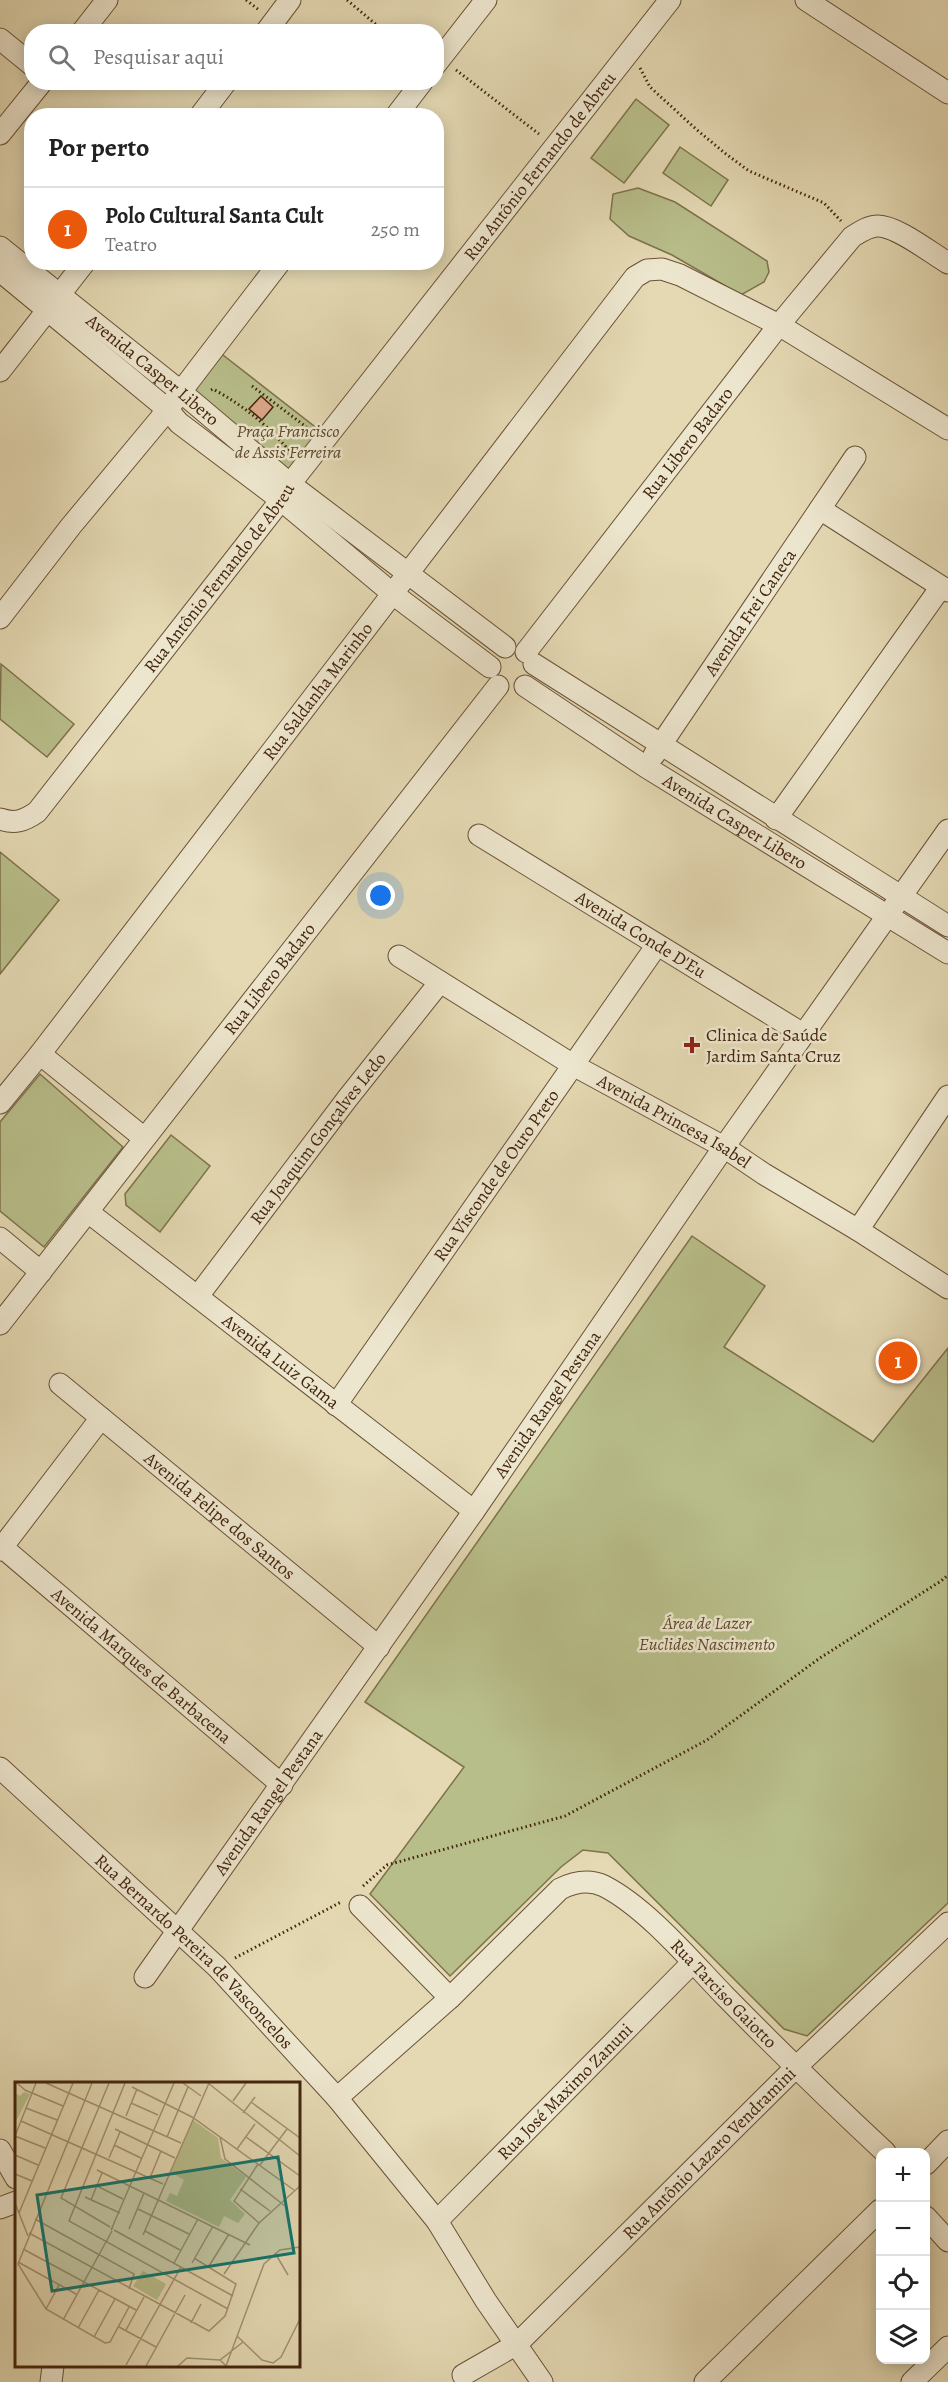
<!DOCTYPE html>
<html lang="pt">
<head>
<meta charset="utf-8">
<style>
	:root { --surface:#fff; --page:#f6f6f6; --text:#222; --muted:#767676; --line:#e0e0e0; --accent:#ea580c }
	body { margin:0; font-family:Alegreya,serif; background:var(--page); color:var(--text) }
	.controls { position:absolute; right:18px; bottom:18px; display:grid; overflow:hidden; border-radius:12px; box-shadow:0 3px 15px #0003 }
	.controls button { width:54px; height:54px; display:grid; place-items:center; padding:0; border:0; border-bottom:2px solid var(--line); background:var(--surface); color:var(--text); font:30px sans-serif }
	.you { position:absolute; left:381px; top:896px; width:21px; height:21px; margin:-15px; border:4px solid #fff; border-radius:50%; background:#1a73e8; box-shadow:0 0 0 9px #1a73e833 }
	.badge { display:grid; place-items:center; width:39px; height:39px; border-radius:50%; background:var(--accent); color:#fff; font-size:20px; font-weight:700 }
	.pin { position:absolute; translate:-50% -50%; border:3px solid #fff; box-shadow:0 2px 6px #0006 }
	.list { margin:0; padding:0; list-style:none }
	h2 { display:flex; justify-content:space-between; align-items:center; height:78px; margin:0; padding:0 24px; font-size:26px }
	h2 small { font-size:20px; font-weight:400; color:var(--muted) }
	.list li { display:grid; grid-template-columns:39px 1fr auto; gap:18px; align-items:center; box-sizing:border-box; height:84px; padding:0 24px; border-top:2px solid var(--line) }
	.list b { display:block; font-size:22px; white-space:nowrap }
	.list p { margin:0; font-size:20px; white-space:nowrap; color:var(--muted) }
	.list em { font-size:20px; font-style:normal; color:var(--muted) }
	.icon { flex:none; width:33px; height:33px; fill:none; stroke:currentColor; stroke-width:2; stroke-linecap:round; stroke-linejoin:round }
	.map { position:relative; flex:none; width:948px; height:2382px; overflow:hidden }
	.search { position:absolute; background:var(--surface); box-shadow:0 3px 15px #0003; left:24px; top:24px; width:420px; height:66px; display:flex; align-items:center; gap:15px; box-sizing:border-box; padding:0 21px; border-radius:24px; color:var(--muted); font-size:22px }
	.panel { position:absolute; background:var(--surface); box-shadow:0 3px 15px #0003; left:24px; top:108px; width:420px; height:162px; border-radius:24px }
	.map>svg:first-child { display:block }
</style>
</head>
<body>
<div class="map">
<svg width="948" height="2382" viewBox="0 0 948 2382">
	<rect width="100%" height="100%" fill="#e4d9b3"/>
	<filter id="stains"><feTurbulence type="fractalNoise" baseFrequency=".00333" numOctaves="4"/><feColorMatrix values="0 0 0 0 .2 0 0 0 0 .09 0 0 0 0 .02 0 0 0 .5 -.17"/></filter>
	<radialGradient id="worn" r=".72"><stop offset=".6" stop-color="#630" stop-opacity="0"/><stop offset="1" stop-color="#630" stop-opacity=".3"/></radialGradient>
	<g fill="#b8be8a" stroke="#7e724c" stroke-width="1.5">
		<path d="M636,99L669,125L624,183L591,158Z"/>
		<path d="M680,147L728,180L711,206L663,173Z"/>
		<path d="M638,188L675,202L767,261L769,272L764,282L741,295L672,255L629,236L610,219L613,194Z"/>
		<path d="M214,348L328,437L293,481L180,391Z"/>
		<path d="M1,664L74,724L47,757L0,719Z"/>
		<path d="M0,852L59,900L0,974Z"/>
		<path d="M40,1074L123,1147L44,1247L0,1211V1122Z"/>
		<path d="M171,1135L210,1166L160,1232L126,1205L125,1194Z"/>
		<path d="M692,1236L765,1286L724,1347L873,1442L948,1348V1903L807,2036L784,2029L608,1853L583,1850L561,1867L450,1976L370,1894L464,1767L365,1702Z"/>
	</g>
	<path fill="#dca589" stroke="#43250e" stroke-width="1.5" d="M261,396L273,407L262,420L249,409Z"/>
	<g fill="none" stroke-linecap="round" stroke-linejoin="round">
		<defs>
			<g id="minor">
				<path d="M806,0L948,93"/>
				<path d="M82,32L107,0"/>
				<path d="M266,32L290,0"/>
				<path d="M0,39L32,65"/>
				<path d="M436,64L486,0"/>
				<path d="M200,116L226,82"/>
				<path d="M396,116L422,82"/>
				<path d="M0,134L42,82"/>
				<path id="s1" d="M0,247L180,391L290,484L505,647"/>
				<path d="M0,271L167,409L179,423L281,500L393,594L490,667"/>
				<path d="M0,371L85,262"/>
				<path d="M820,509L948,591"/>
				<path d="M0,618L71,526L160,419L280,262"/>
				<path id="s2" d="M526,652L779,325L852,237C860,232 868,226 878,226C897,226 931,253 948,263"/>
				<path d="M534,664L948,926"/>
				<path id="s3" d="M525,686L646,767L948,953"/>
				<path id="s4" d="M654,755L855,457"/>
				<path id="s5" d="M0,819C15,824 24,821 37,812L281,500L290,484L670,0"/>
				<path d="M776,819L941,587"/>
				<path id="s6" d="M479,835L803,1034"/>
				<path id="s7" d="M399,956L573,1065L724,1147L764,1174L858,1230L948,1288"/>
				<path d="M40,1054L144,1138"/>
				<path id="s8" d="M0,1103L40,1054L635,277L647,270L662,269L680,275L779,325L948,429"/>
				<path id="s9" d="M88,1212L474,1511"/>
				<path d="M858,1230L948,1096"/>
				<path d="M0,1238L41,1272"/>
				<path id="s10" d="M198,1296L347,1099L440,982"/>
				<path id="s11" d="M0,1324L498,686"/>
				<path id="s12" d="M60,1384L379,1647"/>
				<path id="s13" d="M336,1405L657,945"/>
				<path id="s14" d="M2,1547L282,1785"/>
				<path d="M0,1550L101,1418"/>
				<path id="s15" d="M0,1768L217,1967L337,2098L437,2221L486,2301L542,2382"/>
				<path d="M360,1906L450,1998"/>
				<path id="s16" d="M145,1977L474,1511L724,1147L948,830"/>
				<path id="s17" d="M337,2098L450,1998L560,1889C574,1882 589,1879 604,1886C647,1908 691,1961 725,1996C777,2049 830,2101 885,2152"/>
				<path d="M0,2150L16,2178"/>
				<path d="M926,2164L948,2141"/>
				<path d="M0,2208L16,2202"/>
				<path d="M926,2217L948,2241"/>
				<path id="s18" d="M437,2221L692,1963"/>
				<path id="s19" d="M463,2375L517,2344L795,2068L948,1923"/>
				<path d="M51,2382L53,2366"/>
				<path d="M705,2382L880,2210"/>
				<path d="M912,2382L948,2347"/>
			</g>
		</defs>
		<use href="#minor" stroke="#6b5237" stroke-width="23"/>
		<g stroke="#43250e" stroke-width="3" stroke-dasharray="1.5 3" stroke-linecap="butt">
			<path d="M246,0L259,10"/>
			<path d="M347,0L385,32"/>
			<path d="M640,68L650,87L697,130L726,154L749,171L824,203L841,221"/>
			<path d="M456,70L539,134"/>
			<path d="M252,386L309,429"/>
			<path d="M211,390L213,389C244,406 269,426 291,453"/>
			<path d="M363,1886L387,1865L565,1816L707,1740L820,1658L941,1581L948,1575"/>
			<path d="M235,1958L341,1902"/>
		</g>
		<use href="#minor" stroke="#ede6ce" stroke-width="21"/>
	</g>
	<path fill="#8f2418" stroke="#ede6ce" stroke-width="2" d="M689 1036h6v6h6v6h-6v6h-6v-6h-6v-6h6z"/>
	<g text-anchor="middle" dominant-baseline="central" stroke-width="5" stroke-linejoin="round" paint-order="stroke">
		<g font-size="18" fill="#43250e" stroke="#ede6ce">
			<text stroke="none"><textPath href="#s5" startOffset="858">Rua Antônio Fernando de Abreu</textPath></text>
			<text stroke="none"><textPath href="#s1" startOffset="196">Avenida Casper Libero</textPath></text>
			<text stroke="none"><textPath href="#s2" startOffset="264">Rua Libero Badaro</textPath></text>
			<text stroke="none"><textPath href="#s5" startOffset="336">Rua Antônio Fernando de Abreu</textPath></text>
			<text stroke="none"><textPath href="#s4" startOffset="172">Avenida Frei Caneca</textPath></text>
			<text stroke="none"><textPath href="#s8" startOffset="520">Rua Saldanha Marinho</textPath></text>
			<text stroke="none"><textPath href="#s3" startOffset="250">Avenida Casper Libero</textPath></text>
			<text stroke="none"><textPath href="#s6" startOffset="190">Avenida Conde D'Eu</textPath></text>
			<text stroke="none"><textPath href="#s11" startOffset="438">Rua Libero Badaro</textPath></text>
			<text stroke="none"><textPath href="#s7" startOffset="321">Avenida Princesa Isabel</textPath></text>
			<text stroke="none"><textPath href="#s10" startOffset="198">Rua Joaquim Gonçalves Ledo</textPath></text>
			<text stroke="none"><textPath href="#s13" startOffset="280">Rua Visconde de Ouro Preto</textPath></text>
			<text stroke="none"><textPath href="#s9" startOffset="244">Avenida Luiz Gama</textPath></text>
			<text stroke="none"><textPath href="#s16" startOffset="700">Avenida Rangel Pestana</textPath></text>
			<text stroke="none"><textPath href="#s12" startOffset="207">Avenida Felipe dos Santos</textPath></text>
			<text stroke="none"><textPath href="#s14" startOffset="183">Avenida Marques de Barbacena</textPath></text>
			<text stroke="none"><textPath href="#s16" startOffset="214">Avenida Rangel Pestana</textPath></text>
			<text stroke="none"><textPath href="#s15" startOffset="267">Rua Bernardo Pereira de Vasconcelos</textPath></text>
			<text stroke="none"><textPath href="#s17" startOffset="513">Rua Tarciso Gaiotto</textPath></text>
			<text stroke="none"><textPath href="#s18" startOffset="182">Rua José Maximo Zanuni</textPath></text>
			<text stroke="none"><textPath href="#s19" startOffset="333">Rua Antônio Lazaro Vendramini</textPath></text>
		</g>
		<g font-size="18" font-style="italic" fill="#604b2d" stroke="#ede6ce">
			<text x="288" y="431">Praça Francisco<tspan x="288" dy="21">de Assis Ferreira</tspan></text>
			<text x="707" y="1623">Área de Lazer<tspan x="707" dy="21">Euclides Nascimento</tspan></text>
		</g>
		<g font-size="18" fill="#43250e" stroke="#ede6ce" text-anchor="start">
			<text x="706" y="1035">Clinica de Saúde<tspan x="706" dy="21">Jardim Santa Cruz</tspan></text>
		</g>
	</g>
	<g transform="translate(15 2082)">
		<rect width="285" height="285" fill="#e4d9b3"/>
		<path d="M9,10L15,12L0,41V11L5,14ZM178,38L203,56L206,76L231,95L215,118L230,132L223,141L209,134L204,145L151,119L155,111L162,114L169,98L156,90ZM128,189L151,202L142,218L118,204Z" fill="#b8be8a"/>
		<path fill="none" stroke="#a49171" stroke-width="1.5" d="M2,1L10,8L48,24M21,1L0,54L30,66M31,1L166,61M77,1L3,182L31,227L90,261L95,260L114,225M94,1L46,116L95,145M110,1L54,139L213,227M168,1L186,14M193,1L285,74M117,5L177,35L279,108M218,19L231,1M236,20L285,56M116,21L143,33M11,26L42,38M228,31L240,15M111,34L122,7M6,39L148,102M100,47L160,76M152,55L173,5M205,55L210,77L270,124M231,55L285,94M99,63L126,76M222,67L240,42M0,73L23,83M94,76L105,50M243,82L219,119L244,141M245,83L272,47M82,88L235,163M0,92L17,99M135,96L146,69M82,104L108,117M225,107L255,129M70,115L105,131M76,118L87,91M0,121L13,154M123,127L174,152M4,131L58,1M20,137L119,192L114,207M98,145L96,148L159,1M114,147L129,111M99,148L218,214M130,149L165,168M14,151L194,249L210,234L221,202L179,176M128,153L194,1M8,167L121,228M260,171L273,193M3,180L61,212M159,181L183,137M177,181L198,144M194,184L214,152M209,192L244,141L285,104M31,227L44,203M48,238L97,149M176,241L186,222M104,245L141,265M63,246L84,208M111,248L129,215M222,254L247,278L258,281L266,275L285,237M79,255L100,217M205,278L211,284L249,182L265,168L285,165M111,283L166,185M131,284L170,213M163,284L172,276L205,278L228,260"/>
		<path fill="#0f766e" fill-opacity="0.15" stroke="#0f766e" stroke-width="3" d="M263,75L279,171L37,209L22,113Z"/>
		<rect width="285" height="285" fill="none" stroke="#43250e" stroke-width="3"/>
	</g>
	<rect width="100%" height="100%" filter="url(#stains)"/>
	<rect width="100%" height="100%" fill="url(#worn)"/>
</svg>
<div class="controls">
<button>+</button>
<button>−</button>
<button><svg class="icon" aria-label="locate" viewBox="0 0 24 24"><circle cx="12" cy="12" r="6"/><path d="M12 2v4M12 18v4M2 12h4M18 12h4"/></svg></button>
<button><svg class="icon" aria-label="layers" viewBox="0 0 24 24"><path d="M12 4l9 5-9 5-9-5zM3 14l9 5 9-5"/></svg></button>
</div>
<div class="you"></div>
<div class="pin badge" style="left:898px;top:1361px">1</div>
<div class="search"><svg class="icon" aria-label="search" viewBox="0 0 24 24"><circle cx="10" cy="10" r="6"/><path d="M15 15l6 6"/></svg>Pesquisar aqui</div>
<section class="panel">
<h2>Por perto<small></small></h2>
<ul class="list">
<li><span class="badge">1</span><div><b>Polo Cultural Santa Cult</b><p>Teatro</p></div><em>250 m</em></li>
</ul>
</section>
</div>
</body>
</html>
